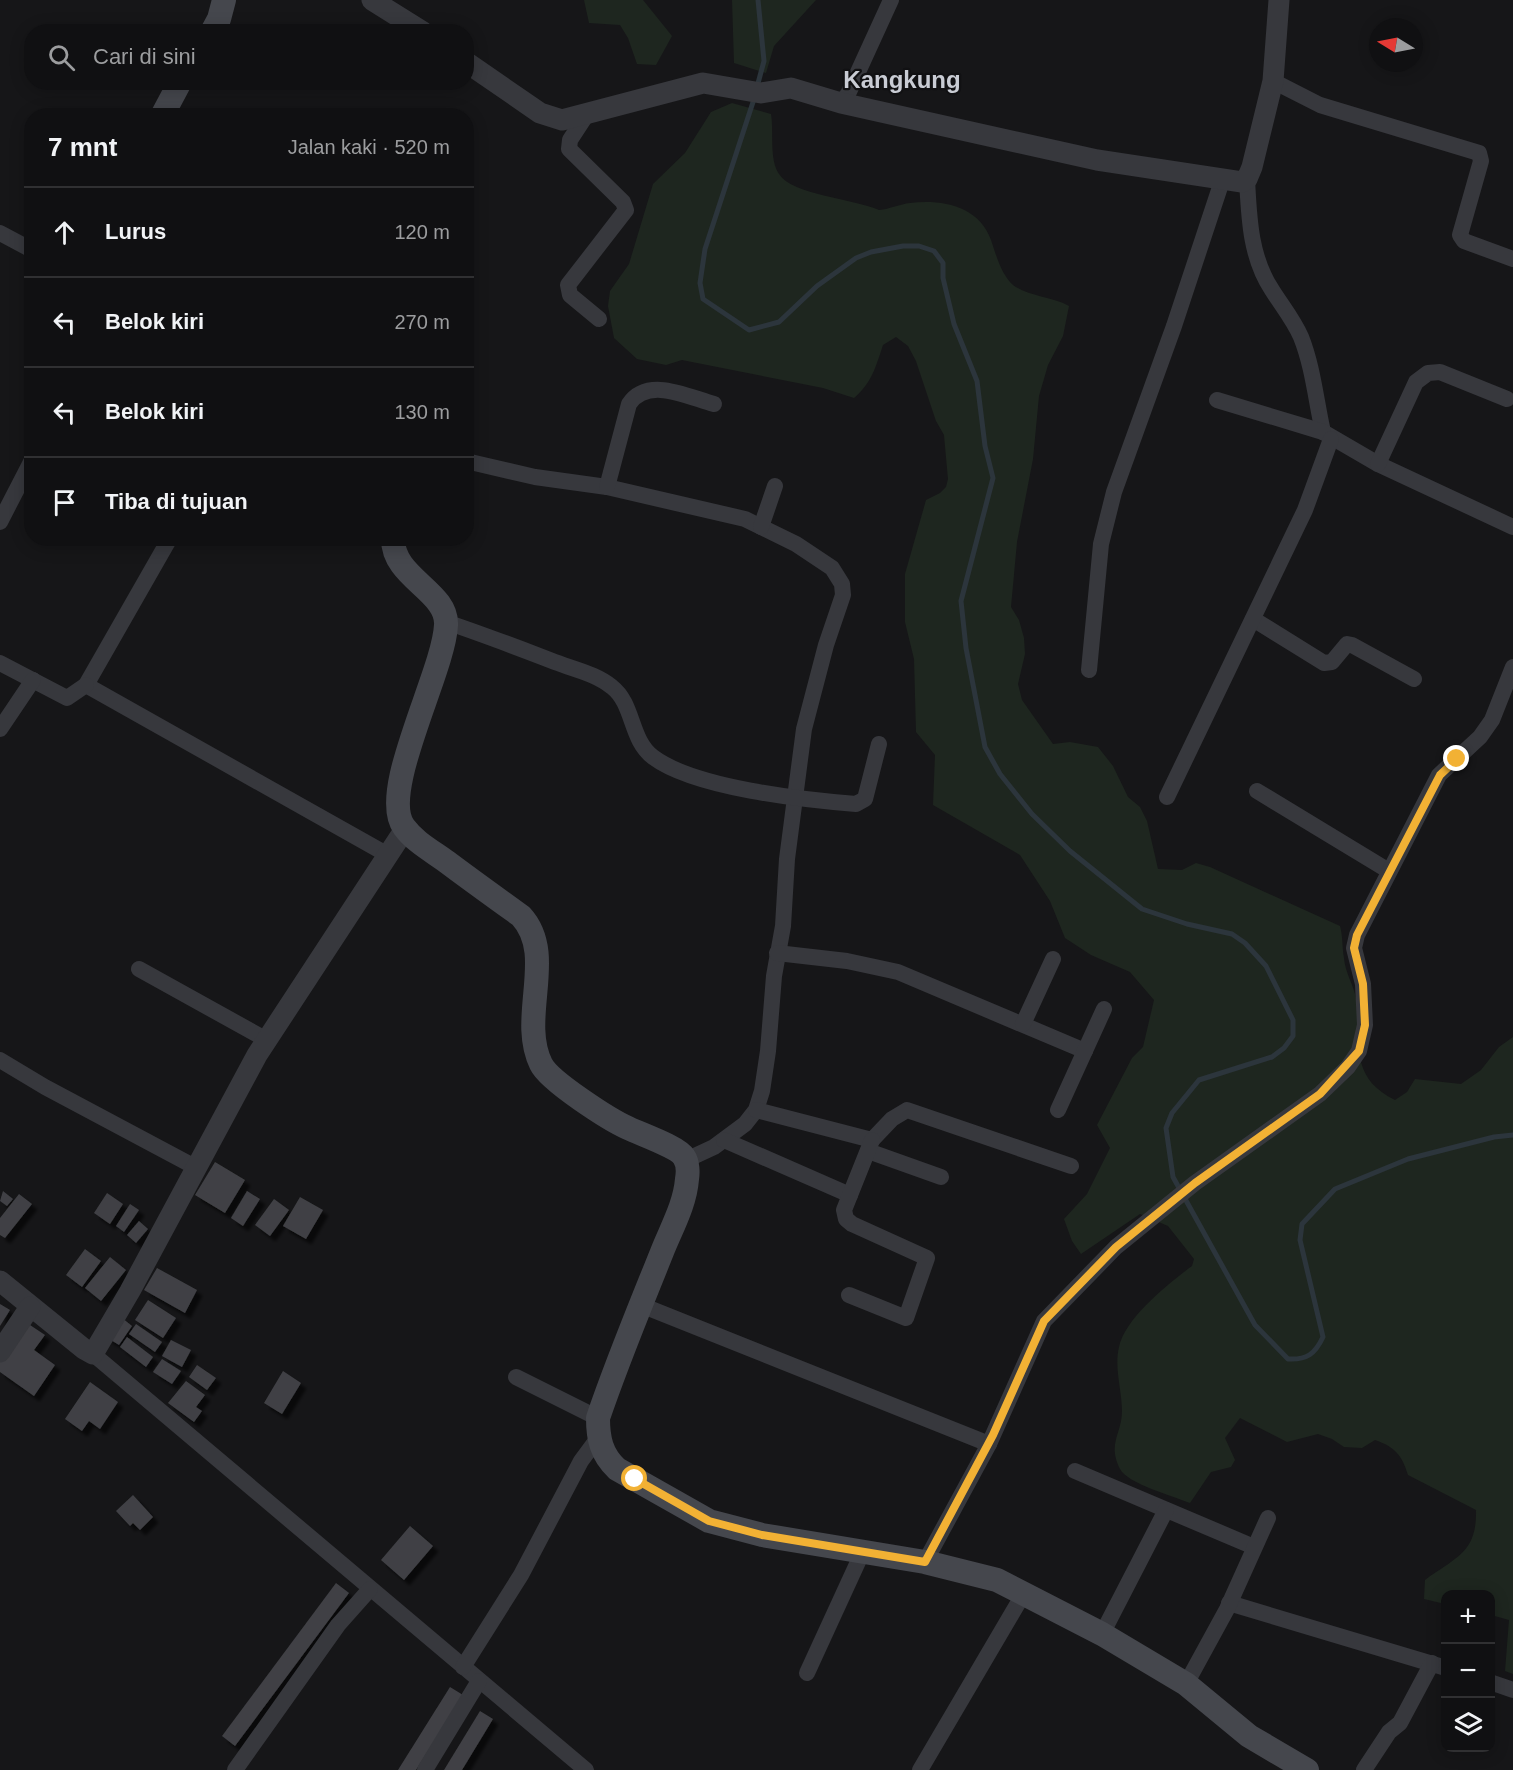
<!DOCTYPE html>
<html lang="id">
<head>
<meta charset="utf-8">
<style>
	:root { --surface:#101012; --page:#1e1e20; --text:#f1f3f6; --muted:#9c9d9f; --line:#303032 }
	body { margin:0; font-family:Arial,sans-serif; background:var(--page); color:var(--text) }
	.controls { position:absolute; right:18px; bottom:18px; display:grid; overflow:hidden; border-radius:12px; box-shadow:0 3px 15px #0003 }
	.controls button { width:54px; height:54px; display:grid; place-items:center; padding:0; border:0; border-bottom:2px solid var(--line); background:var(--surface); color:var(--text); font:30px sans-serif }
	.compass { position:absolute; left:1369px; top:18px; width:54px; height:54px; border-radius:50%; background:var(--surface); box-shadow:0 3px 15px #0003; rotate:280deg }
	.stop { position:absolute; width:18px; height:18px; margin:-14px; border:4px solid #f2b134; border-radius:50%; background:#fff }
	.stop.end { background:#f2b134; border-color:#fff; box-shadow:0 2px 6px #0008 }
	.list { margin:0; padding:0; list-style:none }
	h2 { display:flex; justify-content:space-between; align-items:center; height:78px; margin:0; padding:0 24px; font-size:26px }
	h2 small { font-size:20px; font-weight:400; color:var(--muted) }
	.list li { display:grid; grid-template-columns:39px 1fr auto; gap:18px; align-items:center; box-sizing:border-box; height:90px; padding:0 24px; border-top:2px solid var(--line) }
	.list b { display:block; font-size:22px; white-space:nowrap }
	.list em { font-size:20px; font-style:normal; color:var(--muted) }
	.icon { flex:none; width:33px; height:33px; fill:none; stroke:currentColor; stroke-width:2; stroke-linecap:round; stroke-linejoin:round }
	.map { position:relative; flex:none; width:1513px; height:1770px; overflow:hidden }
	.search { position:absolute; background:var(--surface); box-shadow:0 3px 15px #0003; left:24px; top:24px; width:450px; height:66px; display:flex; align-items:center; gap:15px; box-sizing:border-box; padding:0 21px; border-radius:24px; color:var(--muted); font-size:22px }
	.panel { position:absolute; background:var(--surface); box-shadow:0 3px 15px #0003; left:24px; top:108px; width:450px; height:438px; border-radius:24px }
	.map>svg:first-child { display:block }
</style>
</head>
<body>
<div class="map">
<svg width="1513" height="1770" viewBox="0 0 1513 1770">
	<defs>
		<filter id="shadow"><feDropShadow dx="5.5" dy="5.5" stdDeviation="1.5" flood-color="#0009"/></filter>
	</defs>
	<rect width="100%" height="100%" fill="#161618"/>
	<g fill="#1e261f">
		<path d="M584,0H643L672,36L656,65L637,64L628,38L620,25L589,23Z"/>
		<path d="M732,0H816L774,46L766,73L734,63Z"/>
		<path d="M732,103L771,114C774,132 769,159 779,174C792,195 855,199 879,210C890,209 900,204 910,203C942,199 979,206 991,240C996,255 1001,274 1013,285C1029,297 1051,296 1069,306L1063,336L1048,365L1039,396L1033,459L1017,542L1011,607L1019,620L1024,638L1025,654L1018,684L1022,700L1053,744L1070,742L1098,747L1113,766L1128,797L1140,807L1147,821L1158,869L1182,870L1196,863L1210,867L1340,926C1343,937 1342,947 1344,958C1345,973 1354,985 1356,999C1361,1041 1348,1077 1395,1100L1407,1092L1415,1079L1461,1084L1481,1070L1499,1047L1513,1037V1674L1505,1671L1509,1620L1491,1615L1490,1594H1446L1445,1604L1424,1599L1425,1580C1456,1557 1477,1553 1476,1510L1408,1475C1402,1455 1395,1447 1375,1440L1362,1448L1344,1447L1332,1439L1318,1434L1287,1442L1240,1418L1225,1438L1235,1460L1231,1467L1211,1472L1190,1503C1173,1496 1128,1484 1120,1469C1107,1443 1122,1434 1122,1411C1122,1390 1114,1368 1119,1347C1125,1318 1169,1283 1192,1266L1194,1259L1168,1226L1140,1214L1081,1254L1072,1241L1064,1219L1087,1194L1110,1148L1097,1125L1132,1058L1143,1047L1154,1000L1130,972L1091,955L1065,938L1050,901L1020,855L933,805L935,755L916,732L914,659L905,622V574L926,500L940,493L946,487L948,479L944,435L936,421L916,361L908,346L896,337L883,345C876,366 872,383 854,398L823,388L697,363L682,360L666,365L637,359L614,338L608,306L610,291L629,264L653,184L685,153L711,112Z"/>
	</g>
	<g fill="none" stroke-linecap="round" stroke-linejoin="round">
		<g stroke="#2c353c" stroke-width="5">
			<path d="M757,87L764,61L758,0"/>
			<path d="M755,96L705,249L700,283L703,299L749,330L779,322L817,286L856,258L871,252L903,246H919L934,251L943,263V278L954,324L977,381L985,446L993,478L961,601L966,648L985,747L1000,774L1032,814L1070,851L1142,909L1187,924L1232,934L1245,943L1266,966L1293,1020V1036L1284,1048L1272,1057L1199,1080L1172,1113L1166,1128L1173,1177L1255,1325L1288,1359C1307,1360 1315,1354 1323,1337L1300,1240L1302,1224L1335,1189L1408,1159L1494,1137L1513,1135"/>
		</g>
	</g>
	<g fill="#404145" filter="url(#shadow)">
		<path d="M215,1162L245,1180L225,1213L195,1195Z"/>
		<path d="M3,1191L13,1199L7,1206L0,1201Z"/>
		<path d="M247,1191L260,1199L243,1226L231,1218Z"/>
		<path d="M107,1193L123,1204L110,1224L94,1213Z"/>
		<path d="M19,1194L32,1204L5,1238L0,1235V1218Z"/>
		<path d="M300,1197L323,1210L306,1239L283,1226Z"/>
		<path d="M274,1199L289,1210L270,1236L255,1225Z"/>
		<path d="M130,1204L139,1210L124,1232L116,1226Z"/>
		<path d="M139,1221L148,1229L136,1243L127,1235Z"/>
		<path d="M85,1249L101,1261L82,1287L66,1275Z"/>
		<path d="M110,1257L126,1270L101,1301L85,1288Z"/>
		<path d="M157,1268L197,1290L185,1313L144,1290Z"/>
		<path d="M148,1300L176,1318L163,1338L135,1320Z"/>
		<path d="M0,1304L10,1310L0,1326Z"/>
		<path d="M121,1317L132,1326L119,1345L106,1337Z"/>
		<path d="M24,1321L45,1335L34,1350L55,1365L34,1396L0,1372V1356Z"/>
		<path d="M136,1324L162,1342L155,1352L129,1334Z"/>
		<path d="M127,1337L153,1357L146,1367L120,1347Z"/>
		<path d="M171,1340L191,1350L182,1367L162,1356Z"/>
		<path d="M162,1359L181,1371L172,1384L153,1372Z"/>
		<path d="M197,1365L216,1378L207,1390L189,1377Z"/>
		<path d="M283,1371L301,1383L282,1414L264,1403Z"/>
		<path d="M186,1381L205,1395L196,1407L202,1411L194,1422L168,1403Z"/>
		<path d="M90,1382L118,1402L100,1429L89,1421L82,1431L65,1419Z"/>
		<path d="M133,1495L153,1517L140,1530L133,1523L130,1526L116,1511Z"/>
		<path d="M410,1526L433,1546L404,1580L381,1560Z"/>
		<path d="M336,1583L349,1593L235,1746L222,1736Z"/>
		<path d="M450,1687L463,1695L416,1770H398Z"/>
		<path d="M480,1711L493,1719L462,1770H444Z"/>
	</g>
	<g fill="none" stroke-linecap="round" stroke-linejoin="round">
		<g stroke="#37383d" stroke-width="16">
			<path d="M1273,81L1320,105L1479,153L1481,161L1460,235L1464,241L1513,259"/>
			<path d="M841,103L848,94L891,0"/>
			<path d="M587,114L570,140L569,149L623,202L626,210L568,285L570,295L599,319"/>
			<path d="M1247,179C1249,217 1250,257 1272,290C1282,306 1293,319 1301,337C1313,367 1316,401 1323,432L1378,464L1513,527"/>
			<path d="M0,233L32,250"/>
			<path d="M1217,400L1323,432"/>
			<path d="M466,461L535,477L607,487L745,519L796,544L832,568L842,584L843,595L826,645L804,729L787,859L783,926L774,976L768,1051L762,1091L756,1110L745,1124L714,1147L686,1160"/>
			<path d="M1378,464L1416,382L1428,373L1440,372L1507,399"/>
			<path d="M607,487L629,404C648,376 688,397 714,404"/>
			<path d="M0,522L32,460"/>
			<path d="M761,527L775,486"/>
			<path d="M170,538L86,685L388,855"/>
			<path d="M1253,619L1324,663L1332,662L1347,644L1352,645L1414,679"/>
			<path d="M446,622C485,635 521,649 558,663C576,670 596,674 612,687C634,704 630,740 653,757C694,788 804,800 856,804L865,799L879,744"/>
			<path d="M0,663L67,698L86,685"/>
			<path d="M1089,670L1101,544L1114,492L1174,326L1222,181"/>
			<path d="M0,729L33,680"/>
			<path d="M1257,791L1389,871"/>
			<path d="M1167,797L1305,510L1331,439"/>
			<path d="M777,953L847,961L898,972L1085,1051"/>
			<path d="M139,969L267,1040"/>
			<path d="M1023,1024L1053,959"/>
			<path d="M0,1060L45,1087L197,1168"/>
			<path d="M756,1110L872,1140L892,1119L907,1110L1071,1166"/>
			<path d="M1058,1110L1104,1009"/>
			<path d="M724,1140L850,1195"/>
			<path d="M868,1151L941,1177"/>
			<path d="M849,1295L906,1318L927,1258L852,1224L846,1219L844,1210L872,1140"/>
			<path d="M641,1305L989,1444L1044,1321L1116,1247L1195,1183L1320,1094L1348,1067L1359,1051L1365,1025L1363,984L1354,948L1357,935L1439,775L1480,737L1492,720L1513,667"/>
			<path d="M93,1354L586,1770"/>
			<path d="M516,1377L598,1418"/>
			<path d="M1075,1471L1254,1547"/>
			<path d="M925,1562L989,1444"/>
			<path d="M1229,1603L1446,1668"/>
			<path d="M1102,1634L1166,1510"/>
			<path d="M463,1667L521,1575L581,1461L598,1438"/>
			<path d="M807,1673L863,1551"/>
			<path d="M1490,1682L1513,1690"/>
			<path d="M1186,1684L1227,1609L1268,1518"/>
			<path d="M235,1770L338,1625L370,1589"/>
			<path d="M425,1770L479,1681"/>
			<path d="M920,1770L1024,1593"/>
			<path d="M1364,1770L1389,1732L1400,1723L1432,1663"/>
		</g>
		<g stroke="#37383d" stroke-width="21">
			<path d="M372,0L423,32"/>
			<path d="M466,62L540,113L562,120L703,83L761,93L791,88L841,103L1097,160L1242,182L1247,179L1252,167L1273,81L1279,0"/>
			<path d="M0,1281L84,1349L93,1354L130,1291L257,1055L405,829"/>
			<path d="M0,1352L30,1307"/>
		</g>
		<g stroke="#45474d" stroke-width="24">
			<path d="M212,32L219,19L224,0"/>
			<path d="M162,116L180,82"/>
			<path d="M393,538C392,578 448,591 446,625C444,672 378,792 404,827C415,842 432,851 447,862C471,880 496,898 521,916C557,955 518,1017 541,1064C549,1081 610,1120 628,1128C640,1134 678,1147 684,1157C688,1163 688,1173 687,1179C685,1205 671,1229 662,1252C640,1307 617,1362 598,1418C598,1438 601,1454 617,1469L709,1521L762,1535L925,1562L997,1580L1102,1634L1186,1684L1249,1736L1307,1770"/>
		</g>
	</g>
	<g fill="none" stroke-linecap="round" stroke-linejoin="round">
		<path stroke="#f2b134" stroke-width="8" d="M635,1479L709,1521L762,1535L925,1562L993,1435L1044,1321L1116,1247L1195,1183L1320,1094L1359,1051L1365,1025L1363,984L1354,948L1357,935L1440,775L1457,759"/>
	</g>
	<g text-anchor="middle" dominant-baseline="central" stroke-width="4.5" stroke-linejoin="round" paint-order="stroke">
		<g font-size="24" font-weight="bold" fill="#c9ccd4" stroke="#111113">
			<text x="902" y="79">Kangkung</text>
		</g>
	</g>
</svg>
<div class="controls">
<button>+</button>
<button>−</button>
<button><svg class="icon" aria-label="layers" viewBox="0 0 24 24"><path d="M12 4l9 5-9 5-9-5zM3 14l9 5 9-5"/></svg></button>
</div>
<svg class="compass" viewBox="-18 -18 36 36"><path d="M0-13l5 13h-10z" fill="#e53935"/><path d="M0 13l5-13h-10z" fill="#9c9d9f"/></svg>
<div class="stop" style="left:635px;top:1479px"></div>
<div class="stop end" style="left:1457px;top:759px"></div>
<div class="search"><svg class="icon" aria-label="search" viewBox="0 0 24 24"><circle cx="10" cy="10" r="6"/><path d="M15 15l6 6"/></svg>Cari di sini</div>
<section class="panel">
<h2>7 mnt<small>Jalan kaki · 520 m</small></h2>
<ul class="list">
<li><svg class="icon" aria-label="ahead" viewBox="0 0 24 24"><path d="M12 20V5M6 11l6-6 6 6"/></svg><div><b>Lurus</b></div><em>120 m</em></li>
<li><svg class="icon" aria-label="left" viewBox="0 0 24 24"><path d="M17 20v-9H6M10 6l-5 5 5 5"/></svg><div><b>Belok kiri</b></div><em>270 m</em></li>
<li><svg class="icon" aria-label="left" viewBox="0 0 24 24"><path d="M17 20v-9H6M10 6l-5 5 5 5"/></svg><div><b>Belok kiri</b></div><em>130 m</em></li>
<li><svg class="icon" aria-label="arrive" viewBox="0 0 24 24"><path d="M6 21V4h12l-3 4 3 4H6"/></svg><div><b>Tiba di tujuan</b></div></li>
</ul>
</section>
</div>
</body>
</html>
